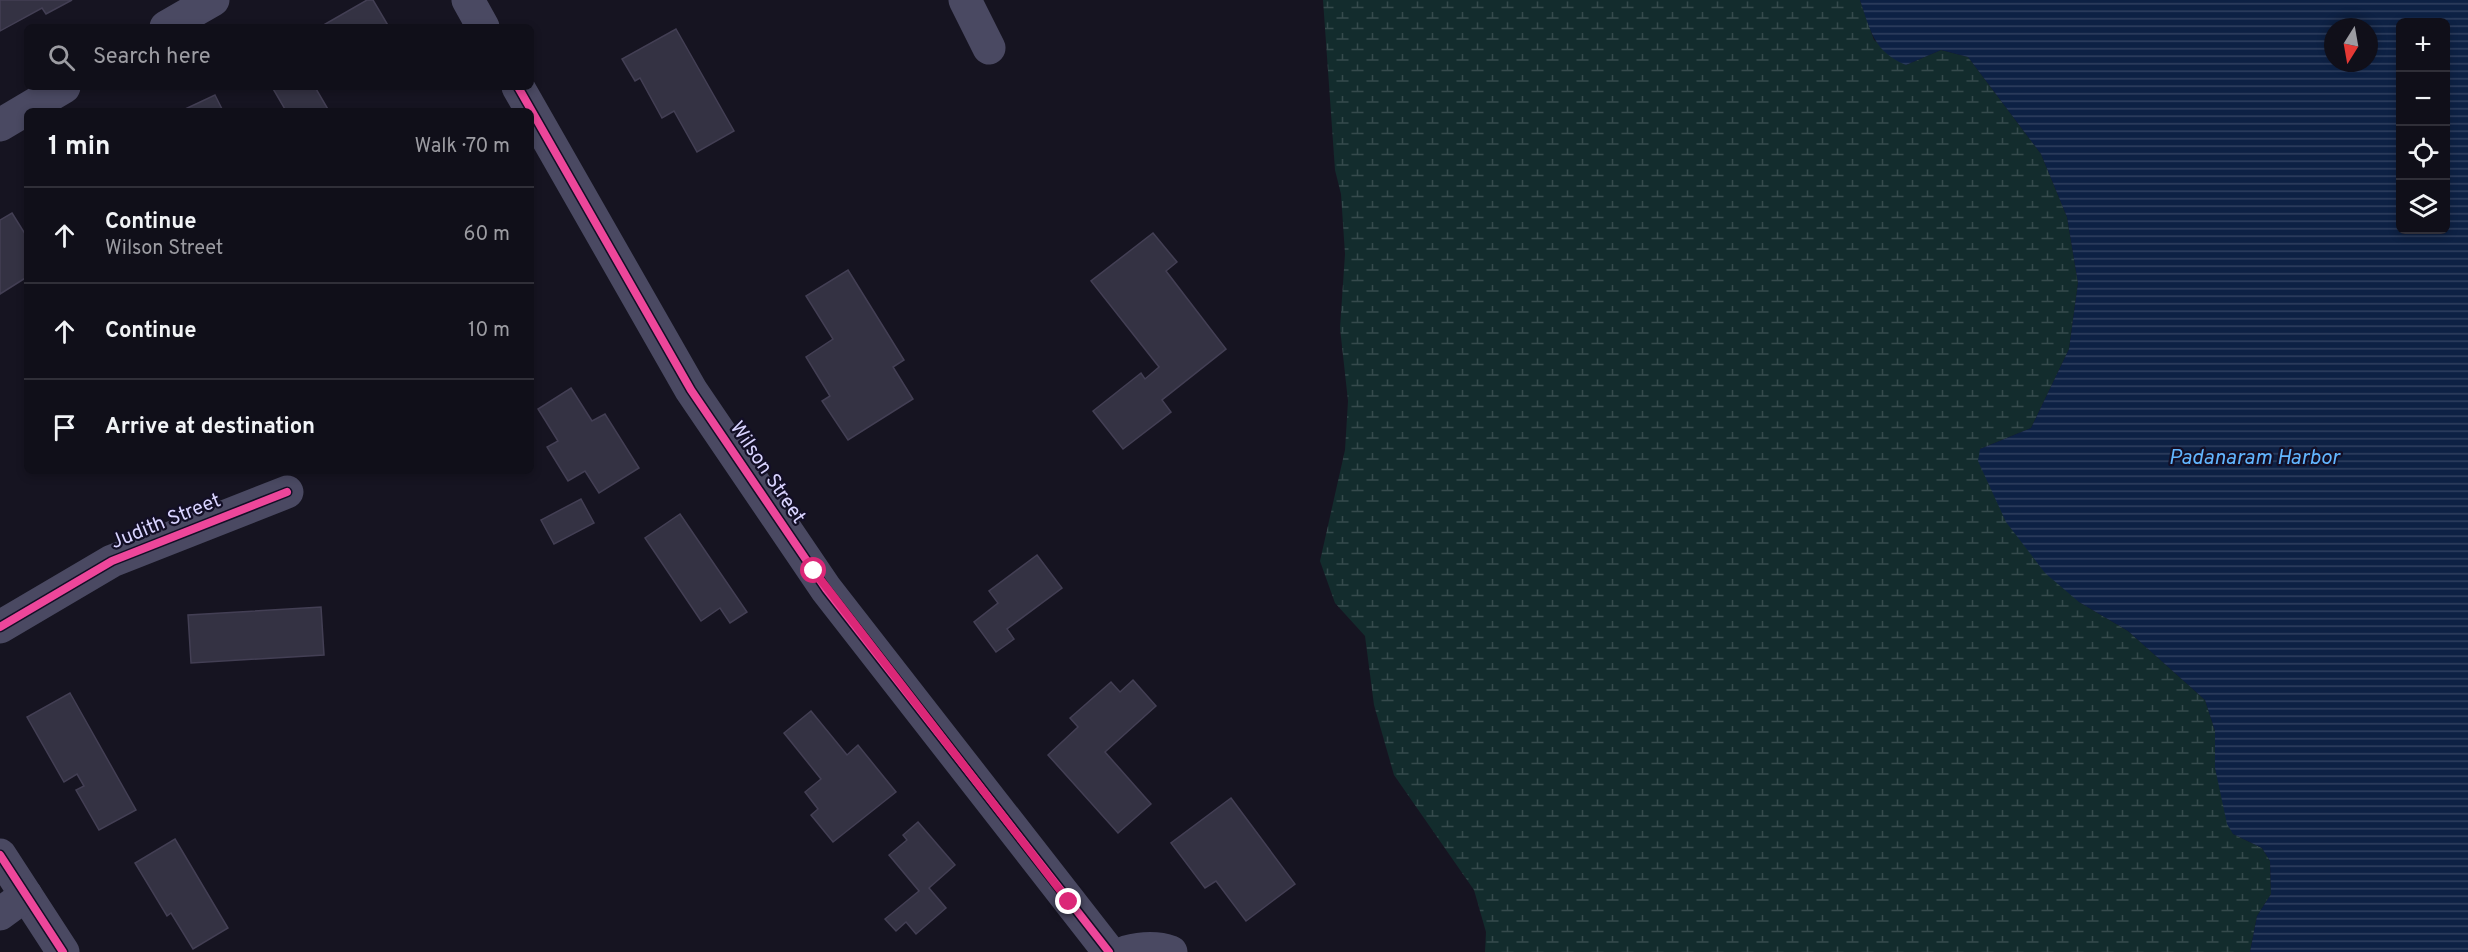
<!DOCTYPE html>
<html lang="en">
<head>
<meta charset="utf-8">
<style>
	:root { --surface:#100f19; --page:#1e1d26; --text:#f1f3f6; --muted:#9c9ca2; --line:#302f38 }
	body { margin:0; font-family:Overpass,sans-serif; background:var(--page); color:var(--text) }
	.controls { position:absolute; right:18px; top:18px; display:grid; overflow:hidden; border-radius:9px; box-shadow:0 3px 9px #0003 }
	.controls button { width:54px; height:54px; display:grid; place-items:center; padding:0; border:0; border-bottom:2px solid var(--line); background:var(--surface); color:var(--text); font:30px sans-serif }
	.compass { position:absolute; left:2324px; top:18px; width:54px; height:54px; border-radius:50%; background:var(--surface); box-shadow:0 3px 9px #0003; rotate:191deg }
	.stop { position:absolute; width:18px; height:18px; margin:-14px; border:4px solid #db2777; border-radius:50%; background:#fff }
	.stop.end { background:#db2777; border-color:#fff; box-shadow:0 2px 6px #0008 }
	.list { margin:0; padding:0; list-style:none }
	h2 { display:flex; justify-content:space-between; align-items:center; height:78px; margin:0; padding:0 24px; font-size:26px }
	h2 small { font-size:20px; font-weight:400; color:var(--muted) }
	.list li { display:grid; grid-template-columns:39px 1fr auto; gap:18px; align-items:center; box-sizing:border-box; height:96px; padding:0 24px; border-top:2px solid var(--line) }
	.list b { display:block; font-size:22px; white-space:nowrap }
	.list p { margin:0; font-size:20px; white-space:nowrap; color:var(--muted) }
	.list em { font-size:20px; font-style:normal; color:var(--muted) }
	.icon { flex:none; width:33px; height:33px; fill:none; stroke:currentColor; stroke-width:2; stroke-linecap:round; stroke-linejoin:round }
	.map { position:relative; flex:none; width:2468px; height:952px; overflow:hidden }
	.search { position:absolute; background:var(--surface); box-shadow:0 3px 9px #0003; left:24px; top:24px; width:510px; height:66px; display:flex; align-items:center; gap:15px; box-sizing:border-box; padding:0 21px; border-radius:9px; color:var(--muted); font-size:22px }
	.panel { position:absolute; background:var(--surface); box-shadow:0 3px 9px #0003; left:24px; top:108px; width:510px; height:366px; border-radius:9px }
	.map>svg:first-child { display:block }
</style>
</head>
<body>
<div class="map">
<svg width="2468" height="952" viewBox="0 0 2468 952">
	<defs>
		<pattern id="wetland-marsh" width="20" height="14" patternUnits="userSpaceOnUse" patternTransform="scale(1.5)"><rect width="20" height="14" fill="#132c2d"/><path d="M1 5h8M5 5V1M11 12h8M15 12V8" fill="none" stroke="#354a4c"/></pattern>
		<pattern id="water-rules" width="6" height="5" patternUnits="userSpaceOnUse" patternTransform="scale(1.5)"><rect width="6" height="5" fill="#0d2144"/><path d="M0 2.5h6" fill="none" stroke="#304060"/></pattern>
	</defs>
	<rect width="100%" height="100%" fill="#161421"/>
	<path fill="url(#wetland-marsh)" d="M1323,0H1860L1874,40L1906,65L1941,50L1968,57L2041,154L2067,217L2078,283L2069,349L2031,428L1980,449L2079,602L2128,631L2205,700L2215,731V768L2233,834L2262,848L2270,861L2271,894L2257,916L2250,952H1485L1486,932L1474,890L1394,775L1374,705L1365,636L1335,603L1320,561L1345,450L1348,401L1340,328L1345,254L1341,194L1335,170Z"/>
	<path fill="url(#water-rules)" fill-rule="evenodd" d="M1860,0H2468V952H2250L2257,916L2271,894L2270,861L2262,848L2233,834L2227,824L2215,768V731L2205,700L2128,631L2079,602L2045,573L2006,522L1978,461L1980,449L2031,428L2069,349L2078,283L2067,217L2041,154L1968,57L1941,50L1906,65C1874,52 1870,30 1860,0ZM2400,22H2446V230H2400ZM2333,27H2369V63H2333Z"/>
	<g fill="#343243" stroke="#433f54" stroke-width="1.5">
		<path d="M0,0H72L46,14L42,8L0,31Z"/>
		<path d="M367,0H373L389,27H320Z"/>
		<path d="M676,29L734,131L697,152L674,111L662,118L640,78L635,81L622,59Z"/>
		<path d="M272,87H315L329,111H286Z"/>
		<path d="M215,95L223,111H181Z"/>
		<path d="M12,213L27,237V277L0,294V220Z"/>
		<path d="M1153,233L1177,262L1166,271L1226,349L1162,400L1171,412L1123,449L1093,411L1141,373L1145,379L1159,367L1091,281Z"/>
		<path d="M848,270L904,360L893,367L913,399L848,440L822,401L830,396L806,357L833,339L806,296Z"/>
		<path d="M571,388L592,421L605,414L639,468L599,493L585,471L568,481L547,447L558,441L538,409Z"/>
		<path d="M581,499L594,523L554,544L541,520Z"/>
		<path d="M680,514L747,612L730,623L720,608L701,621L645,538Z"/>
		<path d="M1037,555L1062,588L1007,629L1014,639L996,652L974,622L998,603L989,591Z"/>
		<path d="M321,607L324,655L191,663L188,615Z"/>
		<path d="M1133,680L1156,706L1105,752L1151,804L1118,833L1048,755L1078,727L1070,718L1111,682L1120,692Z"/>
		<path d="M70,693L136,810L99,830L76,790L84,786L77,774L64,782L27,717Z"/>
		<path d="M811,711L847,755L858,745L896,792L833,842L811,815L818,809L805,792L821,779L784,733Z"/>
		<path d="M1231,798L1295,884L1246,921L1216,881L1205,888L1171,843Z"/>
		<path d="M918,822L955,865L929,888L946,908L916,934L906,922L896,931L885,919L919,891L889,855L907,840L903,835Z"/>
		<path d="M175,839L228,928L193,949L171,913L167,916L135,863Z"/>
	</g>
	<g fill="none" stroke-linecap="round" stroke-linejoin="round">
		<g stroke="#4a4962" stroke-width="33">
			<path d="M468,0L483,27"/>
			<path d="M965,0L989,48"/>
			<path d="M166,27L213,0"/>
			<path d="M518,87L691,390L826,589L1109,952"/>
			<path d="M0,125L64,87"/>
			<path d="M0,627L112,561L287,492"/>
			<path d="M0,855L63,952"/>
			<path d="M0,914L26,895"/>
			<path d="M1126,952C1141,948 1157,947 1171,952"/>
		</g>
		<defs>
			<g id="cycleway">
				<path d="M518,87L691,390L826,589L1109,952"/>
				<path d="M0,627L112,561L287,492"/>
				<path d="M0,855L63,952"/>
			</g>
		</defs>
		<use href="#cycleway" stroke="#130f26" stroke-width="11"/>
		<use href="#cycleway" stroke="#ed469a" stroke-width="8"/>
	</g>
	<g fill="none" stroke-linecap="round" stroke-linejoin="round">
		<path stroke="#db2777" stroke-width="8" d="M814,571L1069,902"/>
	</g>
	<g text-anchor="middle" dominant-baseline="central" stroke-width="4.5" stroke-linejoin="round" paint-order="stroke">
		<g font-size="20" fill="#d9d4ff" stroke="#130f26">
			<text transform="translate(767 473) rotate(56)">Wilson Street</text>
			<text transform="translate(166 522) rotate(-22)">Judith Street</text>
		</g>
		<g font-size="21" font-style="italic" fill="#62b6ff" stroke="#130f26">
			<text x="2254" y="458">Padanaram Harbor</text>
		</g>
	</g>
</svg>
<div class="controls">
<button>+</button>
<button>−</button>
<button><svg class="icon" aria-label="locate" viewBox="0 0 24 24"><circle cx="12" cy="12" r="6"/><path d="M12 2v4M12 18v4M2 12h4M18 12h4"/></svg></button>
<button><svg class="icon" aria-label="layers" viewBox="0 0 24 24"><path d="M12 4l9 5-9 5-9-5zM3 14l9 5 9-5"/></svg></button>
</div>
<svg class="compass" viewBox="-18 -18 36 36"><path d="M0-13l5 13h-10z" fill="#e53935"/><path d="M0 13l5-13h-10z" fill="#9c9ca2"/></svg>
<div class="stop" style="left:814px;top:571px"></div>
<div class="stop end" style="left:1069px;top:902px"></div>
<div class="search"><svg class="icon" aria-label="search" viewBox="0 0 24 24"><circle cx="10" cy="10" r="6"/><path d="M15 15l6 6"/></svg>Search here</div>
<section class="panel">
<h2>1 min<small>Walk · 70 m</small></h2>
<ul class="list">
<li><svg class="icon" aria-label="ahead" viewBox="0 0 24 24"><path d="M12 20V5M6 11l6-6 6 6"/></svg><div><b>Continue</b><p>Wilson Street</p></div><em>60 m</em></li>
<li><svg class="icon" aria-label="ahead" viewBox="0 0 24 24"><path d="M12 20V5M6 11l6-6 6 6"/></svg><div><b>Continue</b></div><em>10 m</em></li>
<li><svg class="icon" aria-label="arrive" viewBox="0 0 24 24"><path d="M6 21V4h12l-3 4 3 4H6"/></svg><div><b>Arrive at destination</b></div></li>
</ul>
</section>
</div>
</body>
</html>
